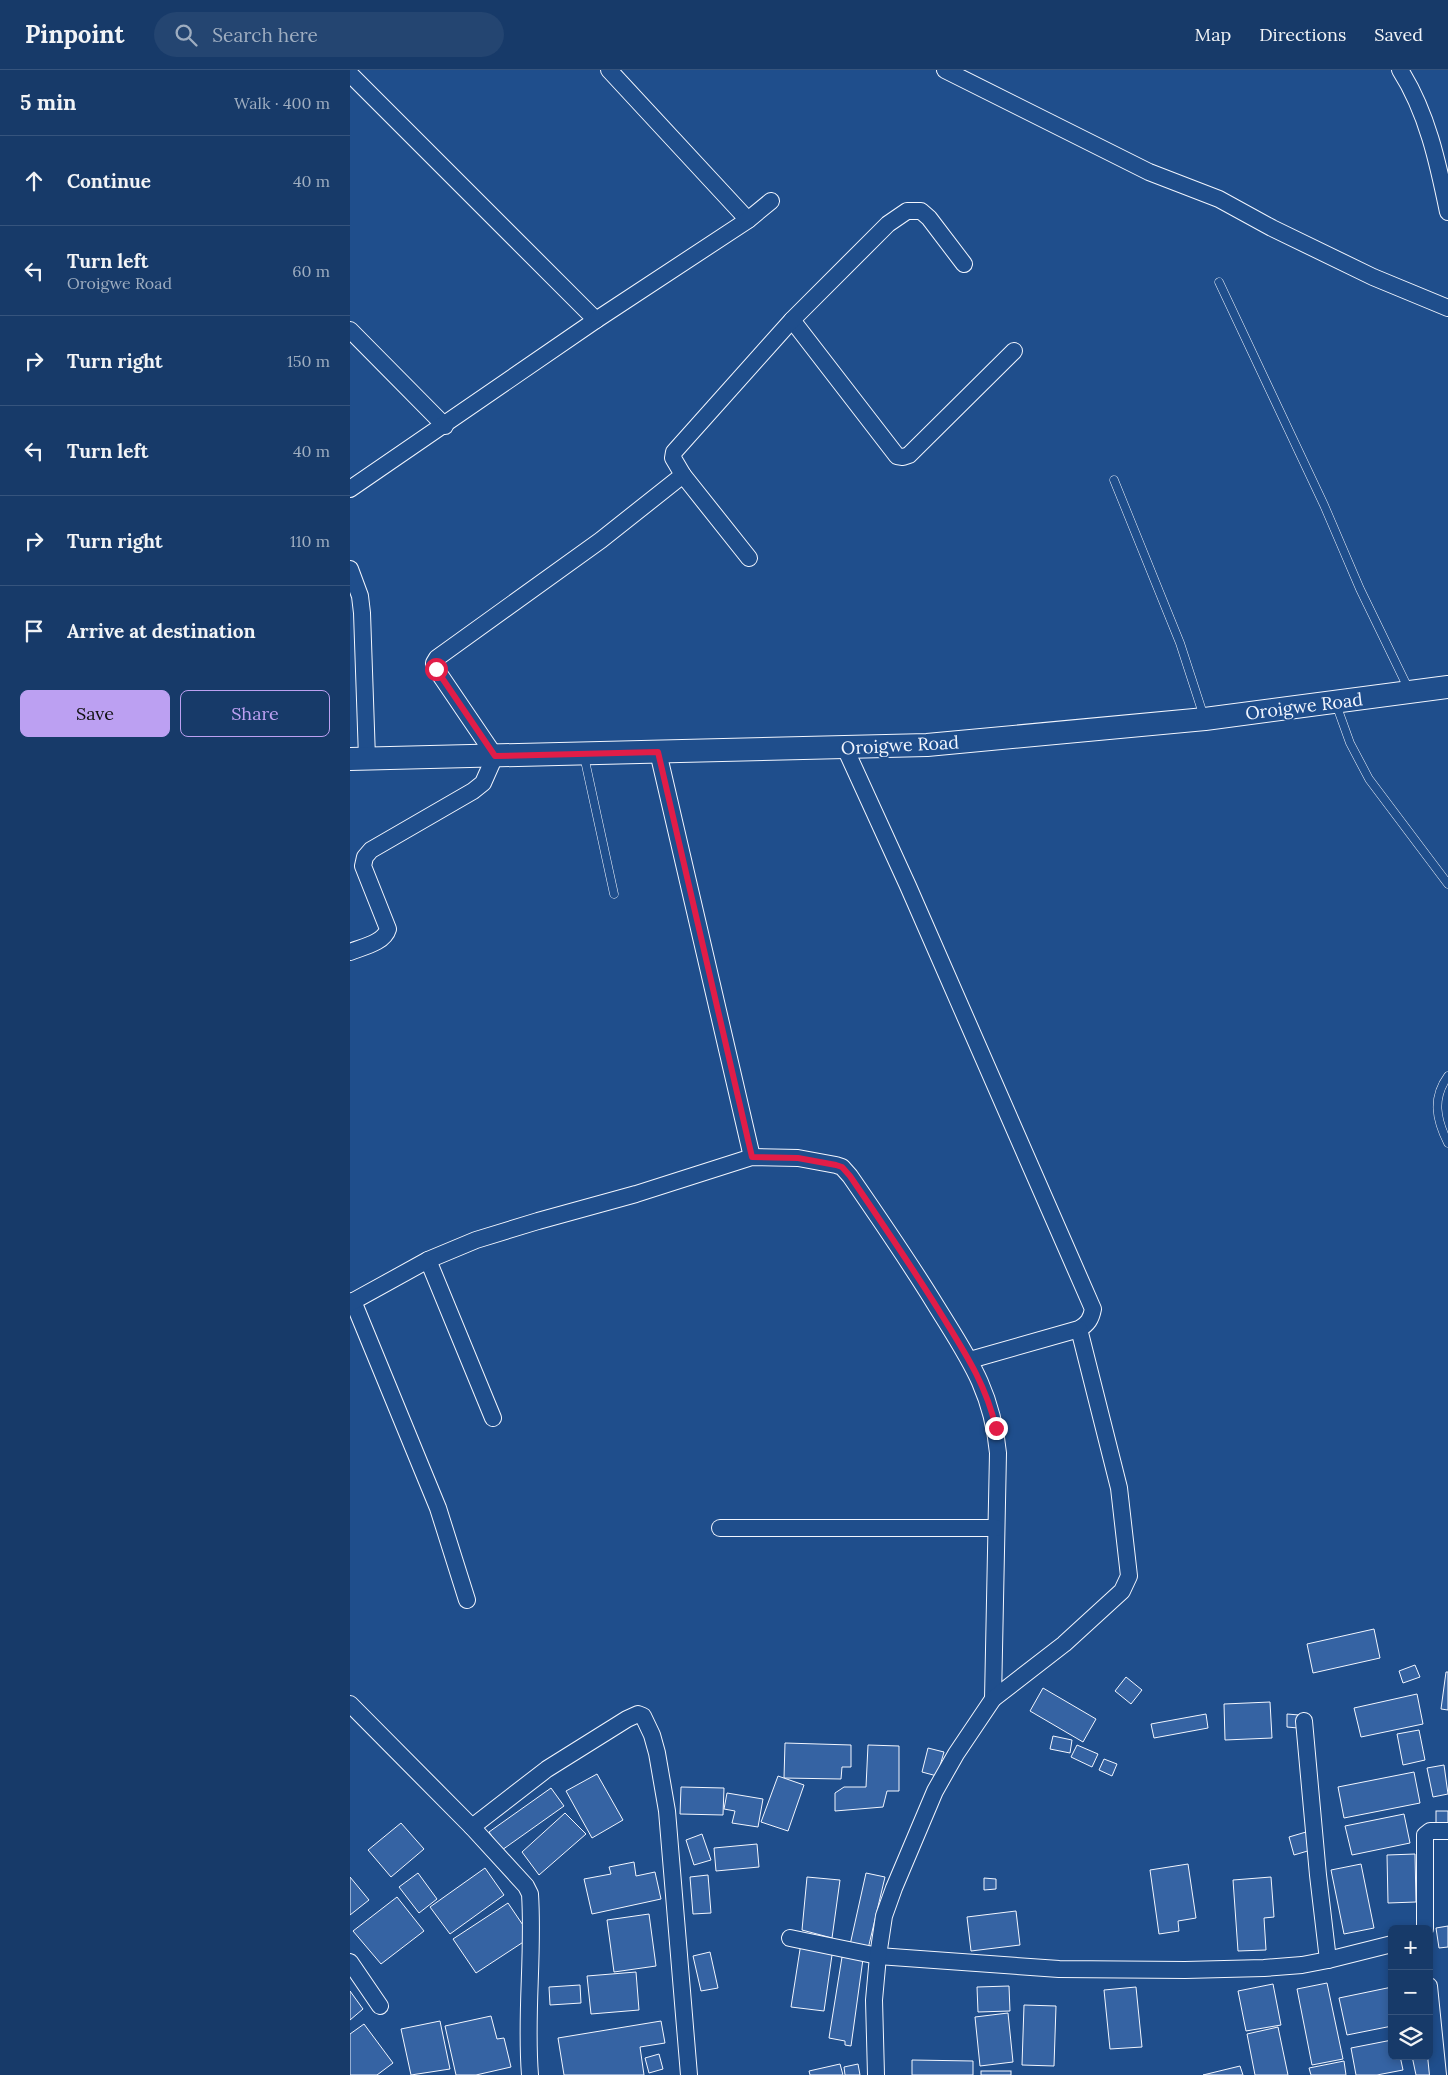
<!DOCTYPE html>
<html lang="en">
<head>
<meta charset="utf-8">
<style>
	:root { --surface:#173a69; --page:#244571; --text:#f1f3f6; --muted:#9eadc0; --line:#36547d; --accent:#bca0f2 }
	body { margin:0; font-family:Lora,serif; background:var(--page); color:var(--text) }
	.controls { position:absolute; right:15px; bottom:15px; display:grid; overflow:hidden; border-radius:8px; box-shadow:0 2px 8px #0003 }
	.controls button { width:45px; height:45px; display:grid; place-items:center; padding:0; border:0; border-bottom:1px solid var(--line); background:var(--surface); color:var(--text); font:25px sans-serif }
	.stop { position:absolute; width:15px; height:15px; margin:-11px; border:4px solid #e11d48; border-radius:50%; background:#fff }
	.stop.end { background:#e11d48; border-color:#fff; box-shadow:0 1px 5px #0008 }
	.list { margin:0; padding:0; list-style:none }
	h2 { display:flex; justify-content:space-between; align-items:center; height:65px; margin:0; padding:0 20px; font-size:21px }
	h2 small { font-size:16px; font-weight:400; color:var(--muted) }
	.list li { display:grid; grid-template-columns:32px 1fr auto; gap:15px; align-items:center; box-sizing:border-box; height:90px; padding:0 20px; border-top:1px solid var(--line) }
	.list b { display:block; font-size:19px; white-space:nowrap }
	.list p { margin:0; font-size:16px; white-space:nowrap; color:var(--muted) }
	.list em { font-size:16px; font-style:normal; color:var(--muted) }
	.actions { display:flex; gap:10px; padding:15px 20px }
	.actions a { flex:1; padding:11px 0; border:1px solid var(--accent); border-radius:8px; text-align:center; font-size:18px; color:var(--accent) }
	.actions .main { background:var(--accent); color:#111 }
	.icon { flex:none; width:28px; height:28px; fill:none; stroke:currentColor; stroke-width:2; stroke-linecap:round; stroke-linejoin:round }
	.map { position:relative; flex:none; width:1098px; height:2005px; overflow:hidden }
	header { display:flex; align-items:center; gap:30px; box-sizing:border-box; height:70px; padding:0 25px; background:var(--surface); border-bottom:1px solid var(--line) }
	header strong { font-size:24px }
	nav { display:flex; gap:28px; margin-inline-start:auto; font-size:18px }
	.search { width:350px; height:45px; background:var(--page); display:flex; align-items:center; gap:12px; box-sizing:border-box; padding:0 18px; border-radius:28px; color:var(--muted); font-size:19px }
	main { display:flex }
	aside { flex:1; background:var(--surface) }
	.map>svg:first-child { display:block }
</style>
</head>
<body>
<header>
<strong>Pinpoint</strong>
<div class="search"><svg class="icon" aria-label="search" viewBox="0 0 24 24"><circle cx="10" cy="10" r="6"/><path d="M15 15l6 6"/></svg>Search here</div>
<nav><a>Map</a><a>Directions</a><a>Saved</a></nav>
</header>
<main>
<aside>
<h2>5 min<small>Walk · 400 m</small></h2>
<ul class="list">
<li><svg class="icon" aria-label="ahead" viewBox="0 0 24 24"><path d="M12 20V5M6 11l6-6 6 6"/></svg><div><b>Continue</b></div><em>40 m</em></li>
<li><svg class="icon" aria-label="left" viewBox="0 0 24 24"><path d="M17 20v-9H6M10 6l-5 5 5 5"/></svg><div><b>Turn left</b><p>Oroigwe Road</p></div><em>60 m</em></li>
<li><svg class="icon" aria-label="right" viewBox="0 0 24 24"><path d="M7 20v-9h11M14 6l5 5-5 5"/></svg><div><b>Turn right</b></div><em>150 m</em></li>
<li><svg class="icon" aria-label="left" viewBox="0 0 24 24"><path d="M17 20v-9H6M10 6l-5 5 5 5"/></svg><div><b>Turn left</b></div><em>40 m</em></li>
<li><svg class="icon" aria-label="right" viewBox="0 0 24 24"><path d="M7 20v-9h11M14 6l5 5-5 5"/></svg><div><b>Turn right</b></div><em>110 m</em></li>
<li><svg class="icon" aria-label="arrive" viewBox="0 0 24 24"><path d="M6 21V4h12l-3 4 3 4H6"/></svg><div><b>Arrive at destination</b></div></li>
</ul>
<div class="actions"><a class="main">Save</a><a>Share</a></div>
</aside>
<div class="map">
<svg width="1098" height="2005" viewBox="0 0 1098 2005">
	<rect width="100%" height="100%" fill="#1f4e8c"/>
	<g fill="#3563a3" stroke="#f2f6ff">
		<path d="M1024,1559L1030,1588L963,1603L957,1574Z"/>
		<path d="M1065,1595L1070,1607L1053,1613L1049,1601Z"/>
		<path d="M1096,1602H1098V1640L1091,1639Z"/>
		<path d="M776,1607L792,1620L781,1634L765,1621Z"/>
		<path d="M693,1618L746,1649L733,1672L680,1641Z"/>
		<path d="M1067,1624L1073,1654L1011,1667L1004,1638Z"/>
		<path d="M920,1632L922,1668L875,1670L874,1634Z"/>
		<path d="M856,1644L858,1658L804,1668L801,1654Z"/>
		<path d="M937,1644L949,1645L948,1658L937,1657Z"/>
		<path d="M1069,1660L1075,1690L1053,1695L1047,1664Z"/>
		<path d="M703,1666L722,1670L720,1683L700,1679Z"/>
		<path d="M435,1673L501,1675V1697H492L491,1709L434,1708Z"/>
		<path d="M518,1675L549,1676V1721H537L533,1737L485,1741V1723L494,1717H516Z"/>
		<path d="M727,1675L748,1684L742,1697L721,1687Z"/>
		<path d="M578,1678L594,1682L587,1706L572,1702Z"/>
		<path d="M754,1689L767,1694L762,1706L749,1700Z"/>
		<path d="M1094,1695L1098,1724L1083,1727L1077,1698Z"/>
		<path d="M1064,1702L1070,1733L994,1748L988,1717Z"/>
		<path d="M247,1704L273,1750L242,1768L216,1721Z"/>
		<path d="M428,1706L454,1715L438,1761L411,1752Z"/>
		<path d="M331,1717L374,1718L373,1745L330,1744Z"/>
		<path d="M201,1718L214,1736L152,1780L139,1762Z"/>
		<path d="M377,1723L413,1729L408,1757L382,1753L385,1741L374,1739Z"/>
		<rect x="1086" y="1741" width="12" height="13"/>
		<path d="M215,1743L236,1764L189,1805L172,1782Z"/>
		<path d="M1054,1744L1060,1773L1002,1785L995,1756Z"/>
		<path d="M51,1753L74,1779L41,1807L18,1780Z"/>
		<path d="M956,1762L961,1780L944,1785L939,1767Z"/>
		<path d="M352,1764L361,1790L344,1795L336,1770Z"/>
		<path d="M407,1774L409,1797L366,1801L364,1778Z"/>
		<path d="M1065,1784L1066,1832L1038,1833L1037,1785Z"/>
		<path d="M284,1792L286,1806L305,1802L311,1829L242,1844L234,1809L261,1804L259,1797Z"/>
		<path d="M838,1794L846,1848L828,1851L829,1861L809,1864L800,1800Z"/>
		<path d="M1011,1794L1024,1858L994,1864L981,1800Z"/>
		<path d="M135,1798L154,1825L100,1864L80,1837Z"/>
		<path d="M68,1803L87,1829L69,1843L49,1817Z"/>
		<path d="M516,1803L535,1807L518,1879L500,1875Z"/>
		<path d="M358,1805L361,1843L343,1844L340,1807Z"/>
		<path d="M0,1807L19,1830L0,1845Z"/>
		<path d="M457,1807L490,1810L482,1868L452,1860Z"/>
		<path d="M921,1807L924,1847L914,1848L916,1880L888,1881L883,1810Z"/>
		<path d="M634,1808L646,1809V1819L634,1820Z"/>
		<path d="M47,1827L74,1861L31,1894L3,1861Z"/>
		<path d="M158,1833L181,1867L126,1903L103,1869Z"/>
		<path d="M666,1841L670,1875L621,1881L617,1847Z"/>
		<path d="M299,1844L306,1896L264,1902L257,1850Z"/>
		<path d="M1098,1856V1877L1089,1878L1086,1858Z"/>
		<path d="M451,1873L483,1878L474,1941L441,1937Z"/>
		<path d="M360,1882L368,1918L351,1921L343,1886Z"/>
		<path d="M492,1887L513,1889L501,1976L495,1975V1971L479,1968Z"/>
		<path d="M286,1902L289,1940L241,1944L237,1906Z"/>
		<path d="M977,1913L993,1989L962,1995L947,1919Z"/>
		<path d="M923,1914L931,1955L896,1961L888,1921Z"/>
		<path d="M230,1915L231,1933L200,1935L199,1917Z"/>
		<path d="M659,1916L660,1941L628,1942L627,1917Z"/>
		<path d="M786,1917L792,1977L760,1979L754,1920Z"/>
		<path d="M1042,1917V1956L997,1965L989,1928Z"/>
		<path d="M0,1921L13,1939L0,1950Z"/>
		<path d="M674,1935L706,1936L704,1996L672,1995Z"/>
		<path d="M658,1943L663,1992L630,1996L625,1947Z"/>
		<path d="M141,1946L147,1969L154,1968L161,1997L126,2005H106L95,1956Z"/>
		<path d="M90,1951L100,1999L61,2005L51,1959Z"/>
		<path d="M311,1951L315,1973L290,1977L294,2005H214L208,1968Z"/>
		<path d="M14,1954L43,1993L27,2005H0V1964Z"/>
		<path d="M928,1957L938,2005H905L897,1964Z"/>
		<path d="M1042,1970V1986H1050L1053,2000L1027,2005H1006L1001,1978Z"/>
		<path d="M309,1984L313,1999L299,2003L295,1988Z"/>
		<path d="M1062,1986H1079L1083,2005H1066Z"/>
		<path d="M562,1990L623,1991V2005H562Z"/>
		<path d="M994,1991L996,2005H961L959,1998Z"/>
		<path d="M490,1994L493,2005H460L459,2001Z"/>
		<path d="M508,1994L510,2005H495L494,1997Z"/>
		<path d="M890,1996L893,2005H853Z"/>
		<rect x="631" y="2001" width="30" height="4"/>
	</g>
	<g fill="none" stroke-linecap="round" stroke-linejoin="round">
		<defs>
			<g id="lane">
				<path d="M869,212L974,435L1010,519L1059,620"/>
				<path d="M764,410L830,573L854,647"/>
				<path d="M986,634L1000,673L1019,709L1098,814"/>
				<path d="M234,686L264,824"/>
				<path d="M1098,1006C1082,1028 1086,1049 1098,1073"/>
			</g>
			<g id="street">
				<path d="M259,0L398,150"/>
				<path d="M595,0L799,102L869,129L922,158L1023,207L1098,238"/>
				<path d="M1050,0C1077,42 1088,93 1098,142"/>
				<path d="M0,4L246,250"/>
				<path d="M442,250L547,386L553,387L559,385L664,281"/>
				<path d="M0,260L95,356"/>
				<path d="M333,405L399,488"/>
				<path d="M0,419L246,250L398,150L421,131"/>
				<path d="M0,499L10,526L12,543L17,688"/>
				<path d="M495,678L558,816L743,1239C741,1249 738,1254 729,1259L620,1290"/>
				<path d="M308,682L402,1087"/>
				<path d="M0,882C12,877 34,873 38,859L13,796L15,787L21,780L123,721L133,713L145,686L86,599L84,593L87,588L251,470L333,405L323,388L324,382L442,250L538,154L557,141H571L579,148L614,194"/>
				<path d="M78,1190L143,1348"/>
				<path d="M3,1231L88,1438L117,1530"/>
				<path d="M0,1233L78,1190L126,1170L188,1151L286,1124L402,1087L448,1088L486,1095L492,1097L500,1106C529,1148 558,1190 585,1234C617,1286 642,1319 648,1383L643,1629"/>
				<path d="M370,1458H646"/>
				<path d="M0,1634L122,1757L176,1816L180,1824C184,1884 175,1945 180,2005"/>
				<path d="M954,1651L968,1805L978,1890"/>
				<path d="M122,1757L197,1699L277,1649L288,1644L293,1646L302,1665L307,1683L317,1741L339,2005"/>
				<path d="M1075,1859V1765L1080,1761H1098"/>
				<path d="M440,1868L528,1886L709,1899L835,1900L914,1898L952,1895L978,1890L1042,1874"/>
				<path d="M0,1892L30,1936"/>
				<path d="M1079,1916L1088,2005"/>
				<path d="M526,2005L524,1930L528,1886L534,1846L544,1818L585,1721L606,1684L643,1629L714,1574L772,1521L779,1506L769,1418L729,1259"/>
			</g>
			<path id="secondary" d="M0,689L577,675L855,649L1098,617"/>
		</defs>
		<use href="#lane" stroke="#f2f6ff" stroke-width="9"/>
		<use href="#street" stroke="#f2f6ff" stroke-width="18"/>
		<use href="#secondary" stroke="#f2f6ff" stroke-width="24"/>
		<use href="#lane" stroke="#1f4e8c" stroke-width="8"/>
		<use href="#street" stroke="#1f4e8c" stroke-width="16"/>
		<use href="#secondary" stroke="#1f4e8c" stroke-width="22"/>
	</g>
	<g fill="none" stroke-linecap="round" stroke-linejoin="round">
		<path stroke="#e11d48" stroke-width="6" d="M86,599L145,686L308,682L402,1087L448,1088L486,1095L492,1097L500,1106C530,1150 560,1194 588,1239C613,1280 635,1311 646,1358"/>
	</g>
	<g text-anchor="middle" dominant-baseline="central" stroke-width="4" stroke-linejoin="round" paint-order="stroke">
		<g font-size="18" fill="#f2f6ff" stroke="#1f4e8c">
			<text transform="translate(954 636) rotate(-7)">Oroigwe Road</text>
			<text transform="translate(550 675) rotate(-3)">Oroigwe Road</text>
		</g>
	</g>
</svg>
<div class="controls">
<button>+</button>
<button>−</button>
<button><svg class="icon" aria-label="layers" viewBox="0 0 24 24"><path d="M12 4l9 5-9 5-9-5zM3 14l9 5 9-5"/></svg></button>
</div>
<div class="stop" style="left:86px;top:599px"></div>
<div class="stop end" style="left:646px;top:1358px"></div>
</div>
</main>
</body>
</html>
